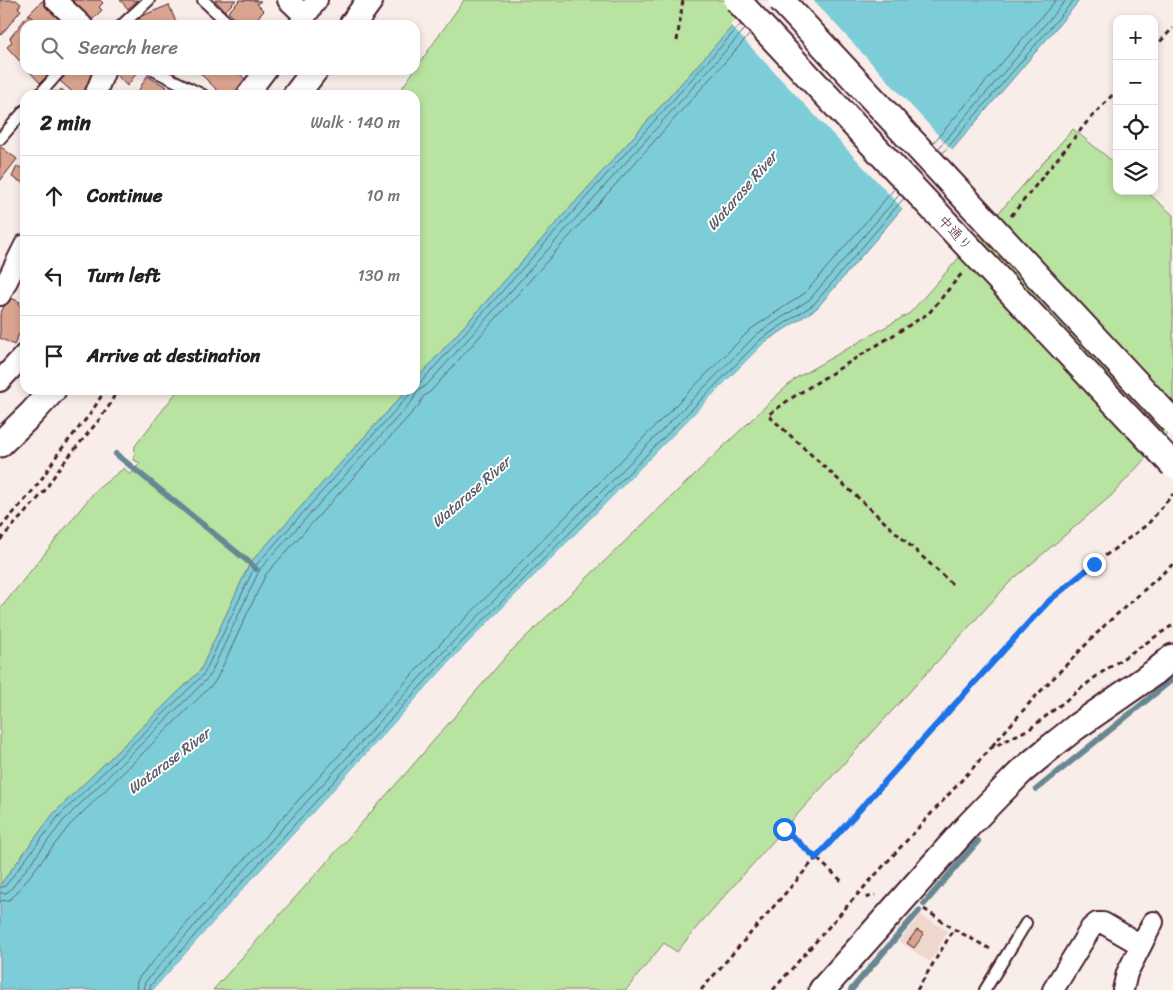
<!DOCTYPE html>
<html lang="en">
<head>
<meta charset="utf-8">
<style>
	:root { --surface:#fff; --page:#f6f6f6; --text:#222; --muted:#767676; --line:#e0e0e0 }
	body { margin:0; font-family:Sriracha,"Klee One",sans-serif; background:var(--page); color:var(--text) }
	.controls { position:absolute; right:15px; top:15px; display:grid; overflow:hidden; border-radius:10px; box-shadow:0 2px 8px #0003 }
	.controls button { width:45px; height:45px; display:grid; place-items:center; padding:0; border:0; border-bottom:1px solid var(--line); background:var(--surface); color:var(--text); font:25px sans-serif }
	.stop { position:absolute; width:15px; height:15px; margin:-11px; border:4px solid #1a73e8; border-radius:50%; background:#fff }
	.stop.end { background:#1a73e8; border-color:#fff; box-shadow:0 1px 5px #0008 }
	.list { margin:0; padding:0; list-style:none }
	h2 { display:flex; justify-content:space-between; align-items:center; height:65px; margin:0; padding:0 20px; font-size:21px }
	h2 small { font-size:16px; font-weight:400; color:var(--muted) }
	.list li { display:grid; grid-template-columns:32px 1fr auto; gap:15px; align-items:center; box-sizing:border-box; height:80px; padding:0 20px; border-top:1px solid var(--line) }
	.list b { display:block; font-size:19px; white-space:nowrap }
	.list em { font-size:16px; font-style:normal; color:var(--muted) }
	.icon { flex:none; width:28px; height:28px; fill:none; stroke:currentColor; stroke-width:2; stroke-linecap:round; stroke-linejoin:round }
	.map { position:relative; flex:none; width:1173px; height:990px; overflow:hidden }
	.search { position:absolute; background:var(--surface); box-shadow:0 2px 8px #0003; left:20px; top:20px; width:400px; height:55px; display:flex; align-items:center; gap:12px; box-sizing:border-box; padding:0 18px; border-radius:15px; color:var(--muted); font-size:19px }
	.panel { position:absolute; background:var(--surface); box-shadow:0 2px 8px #0003; left:20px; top:90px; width:400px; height:305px; border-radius:15px }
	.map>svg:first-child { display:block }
</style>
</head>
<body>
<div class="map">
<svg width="1173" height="990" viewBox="0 0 1173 990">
	<rect width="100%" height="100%" fill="#f8ede9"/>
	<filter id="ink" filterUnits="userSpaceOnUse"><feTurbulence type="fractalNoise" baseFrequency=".02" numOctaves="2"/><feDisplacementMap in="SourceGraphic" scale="10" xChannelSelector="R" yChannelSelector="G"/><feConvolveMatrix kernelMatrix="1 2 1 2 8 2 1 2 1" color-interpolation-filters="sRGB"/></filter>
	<g filter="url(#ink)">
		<path fill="#efd7ce" d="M921,915L948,931L930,962L899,941Z"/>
		<g fill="#b9e3a0" stroke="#828166">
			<path d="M464,0H756L415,381V95H397Z"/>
			<path d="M1073,129L1117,165V191H1146L1173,215V428L1112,495L1010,582L784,829L697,927L677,952L664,943L626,990H213L406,773L509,653L774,398L796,378L910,313Z"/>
			<path d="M178,390H407L250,563L200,671L54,813L0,885V609L95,491L124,468L130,475L140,463L134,460L135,446Z"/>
		</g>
		<path fill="#7dcdd8" stroke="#698793" d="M756,0H1080L817,308L765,342L455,656L227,907L153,990H0V885L54,813L200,671L250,563L407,390H415V381Z"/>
		<g fill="#f8ede9">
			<path d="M752,0H813L954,152L904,210L730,25Z"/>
			<path d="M765,342L766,344L456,658L229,908L156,990H153L227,907L455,656Z"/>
		</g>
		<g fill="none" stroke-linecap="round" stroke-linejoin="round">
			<g stroke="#5e6570" stroke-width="1">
				<path d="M933,143L1056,0"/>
				<path d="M938,149L1066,0"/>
				<path d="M942,154L1074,0"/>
				<path d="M415,384L421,382L741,24"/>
				<path d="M0,887H4L6,885L58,817L204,674L255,566L409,395L410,390"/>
				<path d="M0,893H6L11,889L63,821L209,677L260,569L413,400L417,391L426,386L745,29"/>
				<path d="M0,901L9,900L15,895L69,826L214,683L217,678L266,574L419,405L423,397L431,391L750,34"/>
				<path d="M136,990L137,981L141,975L213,894L441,643L751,329L805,293L895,188"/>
				<path d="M143,990L144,985L146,981L218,899L446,649L757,334L810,299L900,194"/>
				<path d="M149,990L151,985L223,903L451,653L761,339L814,304L904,198"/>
			</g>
			<g stroke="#698793" stroke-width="6">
				<path d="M116,454L250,563L256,569"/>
				<path d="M1037,789L1173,679"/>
				<path d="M924,904L978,841"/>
				<path d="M851,990L919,911"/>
			</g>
		</g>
		<g fill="#daa590" stroke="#4a1f2b">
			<path d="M0,0H16L21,4L18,8L21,10L1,35L0,34Z"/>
			<path d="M72,0H100L103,3L99,7L102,10L90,22L72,3L74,2Z"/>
			<path d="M120,0H138L128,9Z"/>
			<path d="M215,0H236L225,11Z"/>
			<path d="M240,0L261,1L257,4L264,11L250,25H241L228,12Z"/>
			<path d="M42,1L61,19L55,25H51L44,18L39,24L29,14Z"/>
			<path d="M169,5L177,25H142L139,17Z"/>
			<path d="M29,14L39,24L38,25H25V67L7,47L12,42L10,38Z"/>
			<path d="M44,18L51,25H38Z"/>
			<path d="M28,70H53L40,83Z"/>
			<path d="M69,70H90L95,74L88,82L92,85L83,95H76L60,81Z"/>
			<path d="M116,70H139L127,86L115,73Z"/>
			<path d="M203,70H236L247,81L233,95H222L200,73Z"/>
			<path d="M147,76L167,87L162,95H136Z"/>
			<path d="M61,89L69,95H52L55,91L58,93Z"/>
			<path d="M1,147L17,159L0,181V148Z"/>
			<path d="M17,166L25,170V184L12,177Z"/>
			<path d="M9,297L20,302L19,305L25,308L24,324L25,325V330L22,336L19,334L14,345L0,338V314Z"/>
			<path d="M917,930L924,934L914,948L907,943Z"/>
		</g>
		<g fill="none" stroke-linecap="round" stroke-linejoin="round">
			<defs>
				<g id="service">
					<path d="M203,0L230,25"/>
					<path d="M122,25L149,0"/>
					<path d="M153,70L203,95"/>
					<path d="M39,95L61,70"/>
					<path d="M0,139L25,110"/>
					<path d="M985,990L1026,923"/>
				</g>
				<g id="minor">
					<path d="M55,0L82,25"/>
					<path d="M288,0L305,16"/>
					<path d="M299,25L317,0"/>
					<path d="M95,95L105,70"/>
					<path d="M247,95L266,70"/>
					<path d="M0,295L25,245"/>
					<path d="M0,381L25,354"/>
					<path d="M1053,990L1091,928L1097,923H1103L1141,945"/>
					<path d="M1123,990L1127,973L1153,922"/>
				</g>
				<g id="tertiary">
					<path d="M352,25L370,0"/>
					<path d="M296,95L315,70"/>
					<path d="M0,444L31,414L53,390"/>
					<path d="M822,990L968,826L996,797L1022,771L1052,746L1076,727L1155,672L1173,657"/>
				</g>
			</defs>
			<use href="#service" stroke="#4a1f2b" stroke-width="14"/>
			<use href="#minor" stroke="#4a1f2b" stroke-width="24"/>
			<use href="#tertiary" stroke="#4a1f2b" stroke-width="29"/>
			<g stroke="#4a1f2b" stroke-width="3" stroke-dasharray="5 4" stroke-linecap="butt">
				<path d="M677,41L683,0"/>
				<path d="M1154,48L1173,28"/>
				<path d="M1011,216L1087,122L1117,90"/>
				<path d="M0,528L31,493L43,477L59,452L91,413L105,390"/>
				<path d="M0,540L43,493L60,467L99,420L109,406L117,390"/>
				<path d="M952,584L768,415L790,399L929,313L963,272"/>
				<path d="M992,746L1034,698L1105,625L1173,564"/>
				<path d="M784,829L844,883"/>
				<path d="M866,898L875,895"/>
				<path d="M924,909L954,929L992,950"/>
				<path d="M701,990L816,858L1031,620L1050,600L1094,564L1148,524L1173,494"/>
				<path d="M773,990L857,895L991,748L1031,728L1098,675L1173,625"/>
				<path d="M917,990L954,929"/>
			</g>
			<use href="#service" stroke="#fff" stroke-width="10"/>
			<use href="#minor" stroke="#fff" stroke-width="20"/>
			<use href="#tertiary" stroke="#fff" stroke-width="25"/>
			<defs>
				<g id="tertiary-bridge">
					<path d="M737,0L1173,465"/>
					<path d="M781,0L1173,422"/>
				</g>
			</defs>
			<use href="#tertiary-bridge" stroke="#4a1f2b" stroke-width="29" stroke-linecap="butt"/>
			<use href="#tertiary-bridge" stroke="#fff" stroke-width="25"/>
		</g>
	</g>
	<g fill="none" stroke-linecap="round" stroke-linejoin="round" filter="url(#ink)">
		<path stroke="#1a73e8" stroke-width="6" d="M784,829L816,858L1031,620L1050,600L1094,564"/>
	</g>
	<g text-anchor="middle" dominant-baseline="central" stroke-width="4" stroke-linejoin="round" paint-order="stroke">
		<g font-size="14" fill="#4a1f2b" stroke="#fff">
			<text transform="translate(955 233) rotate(47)">中通り</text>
		</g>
		<g font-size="15" font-style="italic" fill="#5c5c68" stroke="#fff">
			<text transform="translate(742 191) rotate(-49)">Watarase River</text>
			<text transform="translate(471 492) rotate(-41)">Watarase River</text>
			<text transform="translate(169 761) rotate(-37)">Watarase River</text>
		</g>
	</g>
</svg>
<div class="controls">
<button>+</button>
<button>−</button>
<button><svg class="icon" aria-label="locate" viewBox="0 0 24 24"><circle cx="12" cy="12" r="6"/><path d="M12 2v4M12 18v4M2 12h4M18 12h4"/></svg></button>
<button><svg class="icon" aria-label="layers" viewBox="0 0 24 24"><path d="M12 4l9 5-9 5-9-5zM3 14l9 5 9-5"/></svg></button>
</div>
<div class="stop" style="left:784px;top:829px"></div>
<div class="stop end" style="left:1094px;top:564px"></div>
<div class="search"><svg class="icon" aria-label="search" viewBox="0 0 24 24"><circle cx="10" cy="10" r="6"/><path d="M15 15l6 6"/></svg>Search here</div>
<section class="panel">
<h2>2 min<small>Walk · 140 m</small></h2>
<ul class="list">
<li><svg class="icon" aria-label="ahead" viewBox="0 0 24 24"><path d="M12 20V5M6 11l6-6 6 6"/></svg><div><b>Continue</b></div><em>10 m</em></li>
<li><svg class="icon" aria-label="left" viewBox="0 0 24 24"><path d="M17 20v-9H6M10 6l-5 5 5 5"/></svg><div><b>Turn left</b></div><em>130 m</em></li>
<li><svg class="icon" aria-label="arrive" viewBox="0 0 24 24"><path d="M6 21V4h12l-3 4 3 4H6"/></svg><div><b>Arrive at destination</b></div></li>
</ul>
</section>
</div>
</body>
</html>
